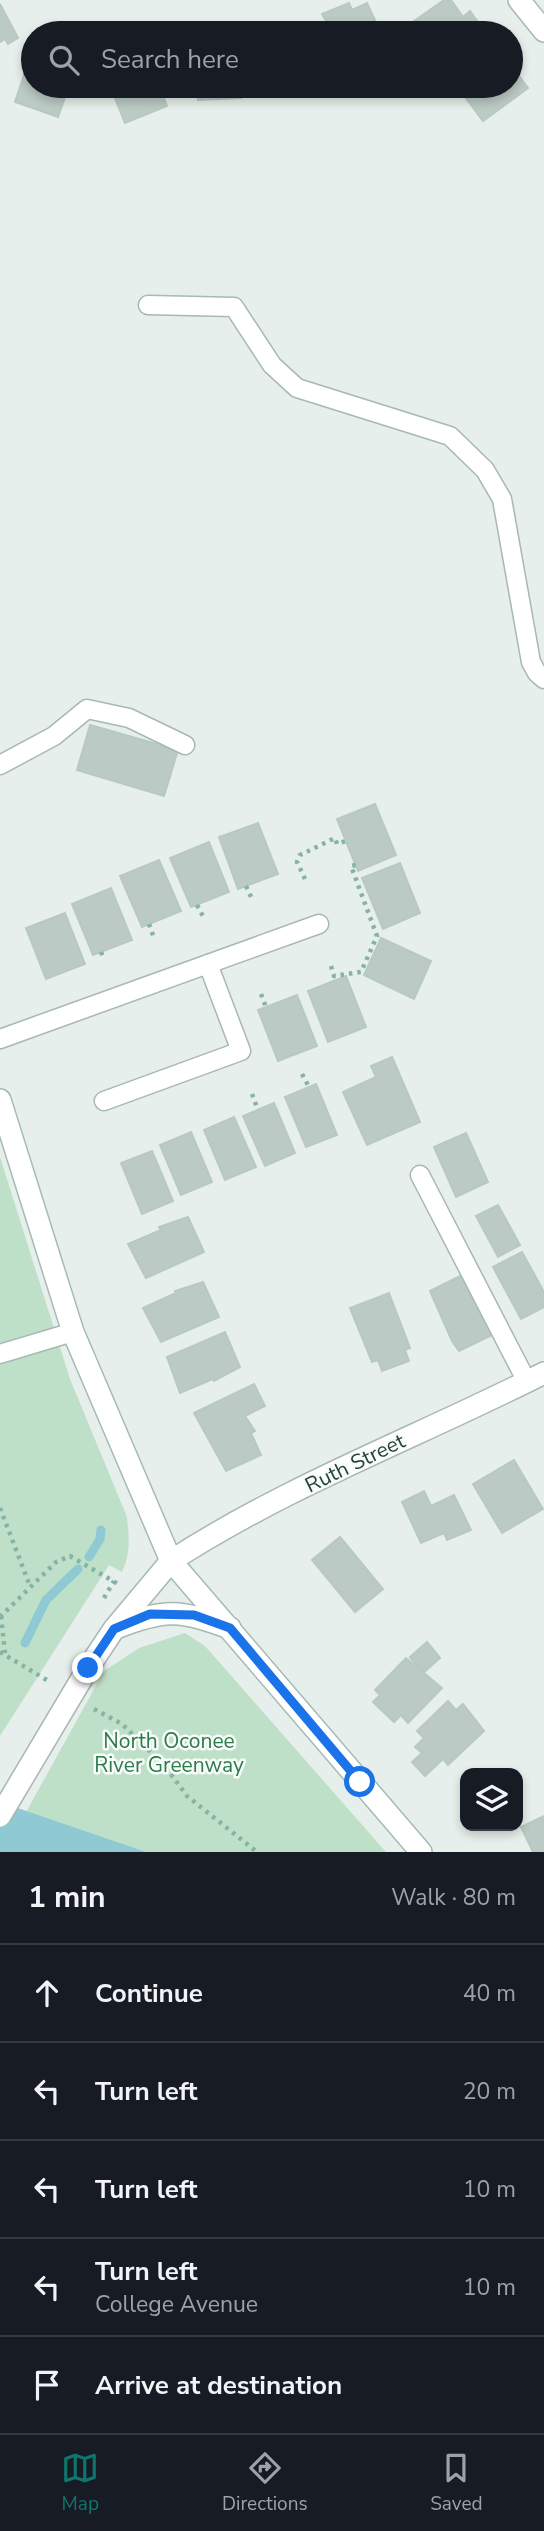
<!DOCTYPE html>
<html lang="en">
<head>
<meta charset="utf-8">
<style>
	:root { --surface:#171b24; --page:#242831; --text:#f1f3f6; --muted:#9ea1a6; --line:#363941; --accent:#0f766e }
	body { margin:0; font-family:"Nunito Sans",sans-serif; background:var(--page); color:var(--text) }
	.controls { position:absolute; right:21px; bottom:21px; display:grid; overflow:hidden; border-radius:14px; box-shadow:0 4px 10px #0003 }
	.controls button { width:63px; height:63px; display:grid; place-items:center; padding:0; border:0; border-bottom:2px solid var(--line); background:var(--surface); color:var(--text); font:35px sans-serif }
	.stop { position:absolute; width:21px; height:21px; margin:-16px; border:5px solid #1a73e8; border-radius:50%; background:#fff }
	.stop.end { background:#1a73e8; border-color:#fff; box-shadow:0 2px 7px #0008 }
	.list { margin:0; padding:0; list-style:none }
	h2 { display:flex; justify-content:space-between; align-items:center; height:91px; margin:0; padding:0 28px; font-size:30px }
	h2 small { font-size:23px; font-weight:400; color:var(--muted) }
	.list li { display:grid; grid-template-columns:46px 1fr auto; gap:21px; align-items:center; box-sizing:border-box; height:98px; padding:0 28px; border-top:2px solid var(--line) }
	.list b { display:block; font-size:26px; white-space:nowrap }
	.list p { margin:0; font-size:23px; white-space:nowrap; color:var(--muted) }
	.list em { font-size:23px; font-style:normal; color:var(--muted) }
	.icon { flex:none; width:38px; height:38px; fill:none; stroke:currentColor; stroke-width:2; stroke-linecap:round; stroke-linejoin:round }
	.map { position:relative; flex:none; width:544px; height:1852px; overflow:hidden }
	.search { position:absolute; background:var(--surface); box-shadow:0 4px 10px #0003; left:21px; right:21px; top:21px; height:77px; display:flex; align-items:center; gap:18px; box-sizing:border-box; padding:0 24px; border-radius:38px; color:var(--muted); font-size:26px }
	.sheet { height:581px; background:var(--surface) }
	nav { display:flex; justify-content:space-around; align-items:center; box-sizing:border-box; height:98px; border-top:2px solid var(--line); background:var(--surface); font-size:19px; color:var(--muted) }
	nav a { display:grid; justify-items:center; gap:4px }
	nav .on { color:var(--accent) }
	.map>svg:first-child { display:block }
</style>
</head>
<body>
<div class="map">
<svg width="544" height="1852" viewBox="0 0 544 1852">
	<rect width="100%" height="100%" fill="#e6efeb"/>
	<g fill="#bfe0c8">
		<path d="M0,1157L70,1379L127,1517C129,1537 131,1553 122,1572L109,1565L0,1736Z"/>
		<path d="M185,1633L205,1646L386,1852H4L104,1671L139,1648Z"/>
	</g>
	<path fill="#8ec9d4" d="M0,1802L146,1852H0Z"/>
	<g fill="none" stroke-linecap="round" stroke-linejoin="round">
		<g stroke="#8ec9d4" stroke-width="9">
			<path d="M89,1557L100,1539L101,1530"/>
			<path d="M25,1643L46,1600L78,1569"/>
		</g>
	</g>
	<g fill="#bbcac4" stroke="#b8c9c2" stroke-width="2">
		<path d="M444,0H451L463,17L470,11L482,28L476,33H417L410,24Z"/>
		<path d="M349,3L352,10L367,3L381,33H333L322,14Z"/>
		<path d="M0,4L18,38L8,44L5,39L0,42Z"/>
		<path d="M30,57L33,58V86H69L58,117L15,102Z"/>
		<path d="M511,65L528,88L483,121L457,86H511Z"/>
		<path d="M110,86H159L167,106L125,123Z"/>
		<path d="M197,86H241V98L198,100Z"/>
		<path d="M265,86H308L267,95Z"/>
		<path d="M90,725L178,750L164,796L77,770Z"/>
		<path d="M375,804L396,855L358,871L337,819Z"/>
		<path d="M258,823L278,874L238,889L219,837Z"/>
		<path d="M209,842L229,892L191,907L170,858Z"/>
		<path d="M159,860L181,911L142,927L120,876Z"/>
		<path d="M400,863L420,913L383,929L362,878Z"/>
		<path d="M111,888L132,940L93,955L72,904Z"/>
		<path d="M65,913L85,964L46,979L26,928Z"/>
		<path d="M381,938L431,961L414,999L364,975Z"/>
		<path d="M346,976L366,1027L328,1042L308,991Z"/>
		<path d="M297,995L317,1046L278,1061L258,1010Z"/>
		<path d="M392,1057L420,1122L367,1145L343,1092L376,1077L371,1066Z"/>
		<path d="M316,1084L337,1135L306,1147L285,1097Z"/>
		<path d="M274,1103L295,1153L265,1166L243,1116Z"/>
		<path d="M234,1117L256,1167L225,1180L204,1130Z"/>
		<path d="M191,1132L212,1182L181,1195L160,1145Z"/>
		<path d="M466,1133L488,1182L456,1197L434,1147Z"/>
		<path d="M152,1151L173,1201L142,1214L121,1163Z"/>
		<path d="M498,1205L520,1245L498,1257L476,1216Z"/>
		<path d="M188,1217L204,1252L146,1278L128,1244L161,1230L159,1227Z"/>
		<path d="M522,1252L544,1292V1307L521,1319L493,1267Z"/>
		<path d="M464,1274L494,1334L459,1351L452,1341L430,1291Z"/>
		<path d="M203,1282L219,1317L161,1342L143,1308L176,1293L175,1291Z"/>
		<path d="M389,1293L410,1348L405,1350L409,1361L382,1371L378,1360L372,1362L350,1308Z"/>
		<path d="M225,1332L240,1367L214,1381L213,1379L180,1393L167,1357Z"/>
		<path d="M254,1384L265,1406L245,1416L255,1431L251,1433L261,1455L226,1471L194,1413Z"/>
		<path d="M514,1460L543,1509L502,1533L473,1484Z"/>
		<path d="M424,1491L431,1506L454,1495L471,1530L447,1540L444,1533L421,1543L402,1502Z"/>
		<path d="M340,1537L383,1589L355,1612L312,1560Z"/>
		<path d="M427,1642L440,1658L423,1673L410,1657Z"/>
		<path d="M406,1658L442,1688L408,1723L401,1715L394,1722L373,1702L380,1695L375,1690Z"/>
		<path d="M448,1701L456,1710L463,1704L484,1731L448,1765L443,1759L425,1776L412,1762L422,1753L415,1747L424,1738L417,1731Z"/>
		<path d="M544,1816V1852H533L521,1827Z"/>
	</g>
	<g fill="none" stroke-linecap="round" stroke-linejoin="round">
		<defs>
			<g id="service">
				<path d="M148,305L234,307L272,365L297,388L450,436L485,470L502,499L531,662L537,673L544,679"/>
				<path d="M0,765L54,736L87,709L129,718L185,745"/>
				<path d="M0,1039L319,924"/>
				<path d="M104,1101L241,1051L208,964"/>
				<path d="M420,1175L527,1382"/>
				<path d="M0,1354L73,1332"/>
			</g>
			<g id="minor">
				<path d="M519,0L544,31"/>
				<path d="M171,1561C288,1485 420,1436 544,1373"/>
			</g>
			<g id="tertiary">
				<path d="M116,1628C166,1608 180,1610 230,1628"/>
				<path d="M88,1668L114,1629L171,1561"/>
			</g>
			<path id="secondary" d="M0,1100L73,1332L171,1561L421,1852"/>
		</defs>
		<use href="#service" stroke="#a8b8b2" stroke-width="21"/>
		<use href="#minor" stroke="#a8b8b2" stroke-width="24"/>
		<use href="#tertiary" stroke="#a8b8b2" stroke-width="24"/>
		<use href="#secondary" stroke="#a4bbb3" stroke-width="24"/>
		<g stroke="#86b3a5" stroke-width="4.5" stroke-dasharray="3.5 5" stroke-linecap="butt">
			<path d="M305,879L297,862L300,855L335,838L337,844L346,841"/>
			<path d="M246,886L252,899"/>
			<path d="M197,905L204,918"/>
			<path d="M149,924L154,938"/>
			<path d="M101,952L103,957"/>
			<path d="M331,966L334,976L361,972L377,936L351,866L356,865"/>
			<path d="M261,994L266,1007"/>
			<path d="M302,1074L309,1087"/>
			<path d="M252,1094L258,1110"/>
			<path d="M0,1508L30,1586"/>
			<path d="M104,1598L114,1581"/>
			<path d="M1,1616L5,1653"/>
			<path d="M0,1617L56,1562L70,1556L118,1584"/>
			<path d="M0,1652L50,1682"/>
			<path d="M94,1709L122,1724L164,1765L187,1796L257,1852"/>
		</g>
		<use href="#service" stroke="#fff" stroke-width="18"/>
		<use href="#minor" stroke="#fff" stroke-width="21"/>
		<use href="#tertiary" stroke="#fff" stroke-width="21"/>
		<use href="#secondary" stroke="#fff" stroke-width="21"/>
		<defs>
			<path id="tertiary-bridge" d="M0,1816L88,1668"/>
		</defs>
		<use href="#tertiary-bridge" stroke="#a8b8b2" stroke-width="24" stroke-linecap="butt"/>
		<use href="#tertiary-bridge" stroke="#fff" stroke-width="21"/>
	</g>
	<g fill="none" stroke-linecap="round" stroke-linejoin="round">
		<path stroke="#1a73e8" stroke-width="9" d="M88,1668L114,1629L150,1614L194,1615L230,1628L360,1782"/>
	</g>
	<g text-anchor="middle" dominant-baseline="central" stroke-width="5" stroke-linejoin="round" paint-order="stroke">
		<g font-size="21" fill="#24423a" stroke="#f7fbf9">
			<text transform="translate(355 1463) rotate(-26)">Ruth Street</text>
		</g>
		<g font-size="21" fill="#2d7a4b" stroke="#f7fbf9">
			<text x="169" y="1741">North Oconee<tspan x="169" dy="24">River Greenway</tspan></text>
		</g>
	</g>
</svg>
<div class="controls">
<button><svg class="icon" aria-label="layers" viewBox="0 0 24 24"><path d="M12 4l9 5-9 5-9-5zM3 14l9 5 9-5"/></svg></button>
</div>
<div class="stop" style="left:360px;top:1782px"></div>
<div class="stop end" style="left:88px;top:1668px"></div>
<div class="search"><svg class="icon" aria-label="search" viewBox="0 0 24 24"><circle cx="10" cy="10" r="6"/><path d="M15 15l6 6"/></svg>Search here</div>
</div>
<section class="sheet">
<h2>1 min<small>Walk · 80 m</small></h2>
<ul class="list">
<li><svg class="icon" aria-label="ahead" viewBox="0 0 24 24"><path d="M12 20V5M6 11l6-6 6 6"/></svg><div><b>Continue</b></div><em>40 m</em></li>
<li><svg class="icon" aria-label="left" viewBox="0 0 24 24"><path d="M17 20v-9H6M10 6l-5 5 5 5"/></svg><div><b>Turn left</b></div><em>20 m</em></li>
<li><svg class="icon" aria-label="left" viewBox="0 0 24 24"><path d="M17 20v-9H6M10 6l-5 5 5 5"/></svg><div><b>Turn left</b></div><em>10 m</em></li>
<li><svg class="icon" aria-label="left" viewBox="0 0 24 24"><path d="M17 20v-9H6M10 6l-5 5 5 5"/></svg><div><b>Turn left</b><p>College Avenue</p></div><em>10 m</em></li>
<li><svg class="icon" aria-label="arrive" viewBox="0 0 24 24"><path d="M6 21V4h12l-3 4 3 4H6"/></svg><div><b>Arrive at destination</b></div></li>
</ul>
</section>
<nav>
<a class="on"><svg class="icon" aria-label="map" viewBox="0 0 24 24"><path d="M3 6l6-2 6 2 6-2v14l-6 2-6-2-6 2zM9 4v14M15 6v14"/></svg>Map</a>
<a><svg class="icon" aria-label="directions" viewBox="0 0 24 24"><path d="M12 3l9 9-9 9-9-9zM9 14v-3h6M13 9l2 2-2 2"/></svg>Directions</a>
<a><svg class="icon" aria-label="saved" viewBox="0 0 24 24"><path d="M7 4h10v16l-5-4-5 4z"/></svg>Saved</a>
</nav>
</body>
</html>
